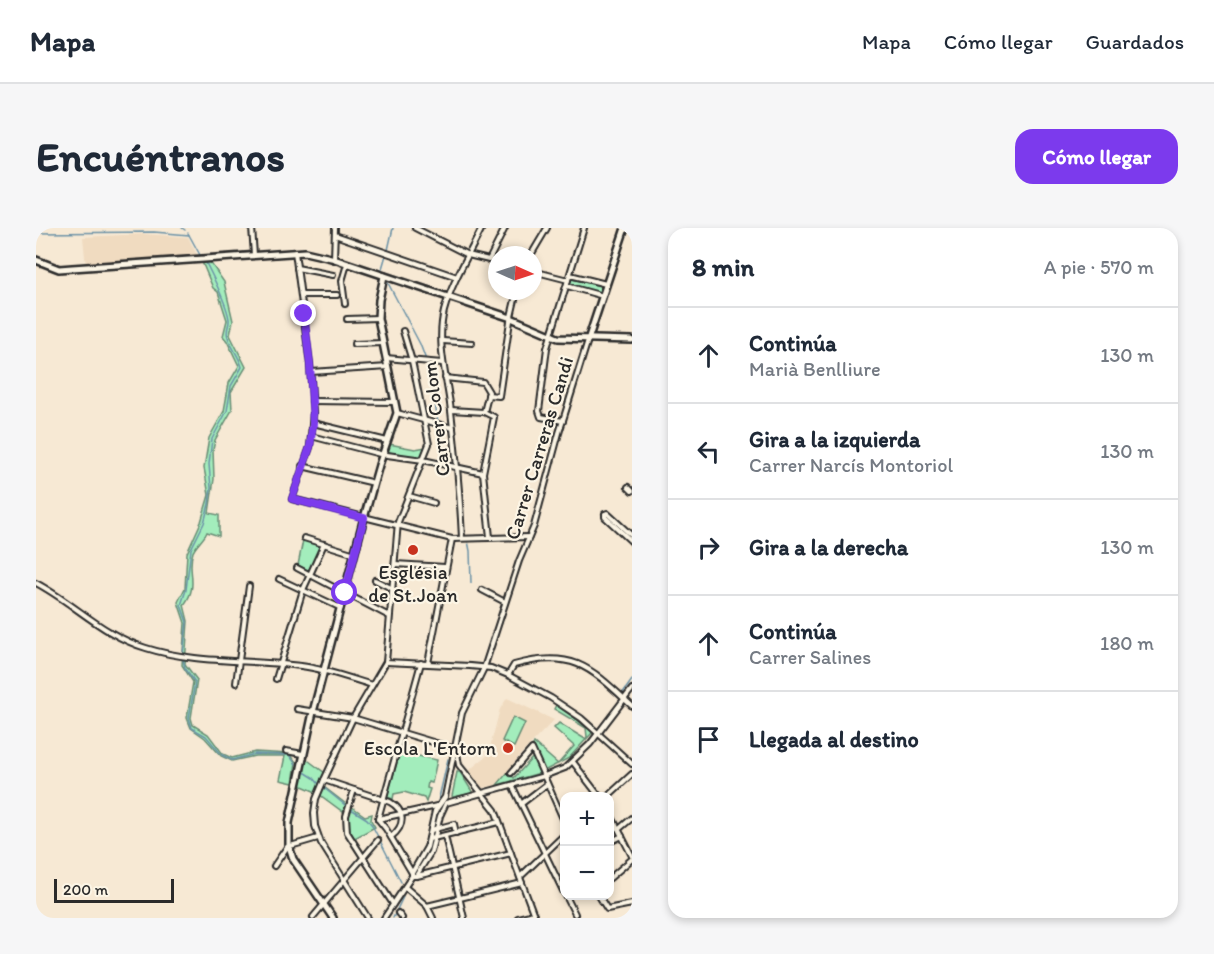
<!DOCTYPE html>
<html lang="es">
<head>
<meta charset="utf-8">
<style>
	:root { --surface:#fff; --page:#f6f6f7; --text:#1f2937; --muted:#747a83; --line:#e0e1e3; --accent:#7c3aed }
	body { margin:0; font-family:Itim,sans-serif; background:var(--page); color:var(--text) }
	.controls { position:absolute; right:18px; bottom:18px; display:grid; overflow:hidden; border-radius:12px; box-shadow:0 3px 9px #0003 }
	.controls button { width:54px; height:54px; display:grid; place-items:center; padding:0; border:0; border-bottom:2px solid var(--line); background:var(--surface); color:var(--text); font:30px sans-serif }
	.compass { position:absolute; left:452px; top:18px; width:54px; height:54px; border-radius:50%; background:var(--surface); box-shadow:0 3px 9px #0003; rotate:93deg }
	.scale { position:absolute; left:18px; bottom:15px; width:120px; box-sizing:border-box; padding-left:6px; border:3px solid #2b2b2b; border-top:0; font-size:16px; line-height:21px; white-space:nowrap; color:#2b2b2b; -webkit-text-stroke:4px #fcf5e5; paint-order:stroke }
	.stop { position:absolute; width:18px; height:18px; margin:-14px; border:4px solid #7c3aed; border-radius:50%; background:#fff }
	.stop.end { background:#7c3aed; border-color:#fff; box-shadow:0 2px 6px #0008 }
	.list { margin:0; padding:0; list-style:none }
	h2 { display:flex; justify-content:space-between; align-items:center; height:78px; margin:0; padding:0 24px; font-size:26px }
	h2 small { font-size:20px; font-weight:400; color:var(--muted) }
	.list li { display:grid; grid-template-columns:39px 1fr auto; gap:18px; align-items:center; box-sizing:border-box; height:96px; padding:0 24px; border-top:2px solid var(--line) }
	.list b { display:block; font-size:22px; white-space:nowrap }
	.list p { margin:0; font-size:20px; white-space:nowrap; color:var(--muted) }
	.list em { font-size:20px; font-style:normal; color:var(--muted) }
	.icon { flex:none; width:33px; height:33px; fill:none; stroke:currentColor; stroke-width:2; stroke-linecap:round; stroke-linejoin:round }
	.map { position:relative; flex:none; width:596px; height:690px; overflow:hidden; border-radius:18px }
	header { display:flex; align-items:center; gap:36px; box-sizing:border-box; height:84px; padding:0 30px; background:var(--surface); border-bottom:2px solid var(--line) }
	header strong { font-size:28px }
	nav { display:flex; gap:33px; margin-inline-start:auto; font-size:21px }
	.intro { display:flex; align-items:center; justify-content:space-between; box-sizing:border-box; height:144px; padding:0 36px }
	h1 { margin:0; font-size:42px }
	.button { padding:15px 27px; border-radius:18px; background:var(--accent); color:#fff; font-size:21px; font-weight:700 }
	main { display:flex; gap:36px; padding:0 36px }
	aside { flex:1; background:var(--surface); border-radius:18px; box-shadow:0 3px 9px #0003 }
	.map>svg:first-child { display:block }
</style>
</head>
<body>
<header>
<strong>Mapa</strong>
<nav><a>Mapa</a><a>Cómo llegar</a><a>Guardados</a></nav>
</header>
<div class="intro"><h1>Encuéntranos</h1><a class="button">Cómo llegar</a></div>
<main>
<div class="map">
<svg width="596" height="690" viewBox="0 0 596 690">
	<rect width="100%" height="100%" fill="#f7e9d4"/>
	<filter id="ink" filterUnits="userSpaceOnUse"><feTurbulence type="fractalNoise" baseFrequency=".0167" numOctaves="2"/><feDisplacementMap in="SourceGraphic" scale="12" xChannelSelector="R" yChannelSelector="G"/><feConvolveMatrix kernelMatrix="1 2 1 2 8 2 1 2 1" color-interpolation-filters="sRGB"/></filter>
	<g filter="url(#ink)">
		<g fill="#f0dbc0">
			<path d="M109,6L152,9L163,31L50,39L47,9Z"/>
			<path d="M471,470L518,492L484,527L461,557L446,560L432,543L452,527L464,481Z"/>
		</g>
		<g fill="#a3edbc" stroke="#678c74" stroke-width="1.5">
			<path d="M166,34H174L188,54L197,93L194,107L210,139L195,164L196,182L179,212L177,222L178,251L173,285L183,287V308L171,304C168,311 160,317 157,324C150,343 164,356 148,377L152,393L149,436L161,452L155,490L157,497L172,506L187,526L196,530L219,524L254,526L260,534L257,555L244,552L249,528H219L196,533L185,528L169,510L155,500L151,490L157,454L146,437L149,395L142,374L149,360L151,325L165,294L173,267L168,240L173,210L188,183L193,155L203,138L191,113L187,108L191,92L182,64L177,60Z"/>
			<path d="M535,51L565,58L567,61L564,65L535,58L533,55Z"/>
			<path d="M353,216L379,221L390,219L385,228L382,229L352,224L351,221Z"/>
			<path d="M267,312L283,317L284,319L274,341L271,342L262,337Z"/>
			<path d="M520,477L556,503V505L533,530L508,543L497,517L498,515L522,536L538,518L518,500L523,495L549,511L551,509L550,500L518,481Z"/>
			<path d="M477,489L489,495L478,519L466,513Z"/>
			<path d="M364,524L401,532L396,555L392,554L391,560L394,561L390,574L388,570L368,564L358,566L357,571L351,569Z"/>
			<path d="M497,529L504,545L461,557L472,544L478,550Z"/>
			<path d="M269,530L289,545L280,564L264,557Z"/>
			<path d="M421,544H424L437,565L417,569L416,568Z"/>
			<path d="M288,559L310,576L307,584L284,567Z"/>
			<path d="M315,578L329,588L336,586L335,592L339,599L317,611C310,600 311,590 315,578Z"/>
		</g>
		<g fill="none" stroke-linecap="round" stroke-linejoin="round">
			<g stroke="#6c92a7" stroke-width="1.5">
				<path d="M146,0L149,2"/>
				<path d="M0,5L118,4L153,7"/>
				<path d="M152,5L164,27"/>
				<path d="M352,22L357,0"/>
				<path d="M345,44L350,27"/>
				<path d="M352,55L384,116L393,140L402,194"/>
				<path d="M403,199L406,228"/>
				<path d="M432,313L434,323L435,355"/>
				<path d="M147,426L151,394L145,377L150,362L155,321L168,295L173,276L175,260L173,236L176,211L191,183L195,158L206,139C203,128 195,119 192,109C189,102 194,97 193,91C191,76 177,49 170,35"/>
				<path d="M147,431L149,440L159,454L153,490L156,500L170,508L186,527L196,532L219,526L253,527L260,536"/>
				<path d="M586,466L596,452"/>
				<path d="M267,543L278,550L282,555"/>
				<path d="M288,560L309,577"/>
				<path d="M402,574L412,531"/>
				<path d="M315,581L331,591L336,597L365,654"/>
				<path d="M399,598L403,581"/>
				<path d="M380,644L390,629L395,614"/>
				<path d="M357,690L367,669"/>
			</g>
			<defs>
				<g id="street">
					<path d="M216,0L218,27"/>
					<path d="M379,0L432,27L461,34"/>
					<path d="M299,7L421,49"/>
					<path d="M259,24L274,136L277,185L274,219L256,271L416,311L493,309"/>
					<path d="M495,27L511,0"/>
					<path d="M298,31L299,0"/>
					<path d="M453,32L469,0"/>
					<path d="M261,40L297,47"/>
					<path d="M497,43L532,52"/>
					<path d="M534,47L570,56"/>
					<path d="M531,58L567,68"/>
					<path d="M265,67H301"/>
					<path d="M309,76L306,53L311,36"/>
					<path d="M311,91L342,90"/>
					<path d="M407,113L436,115"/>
					<path d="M318,116L347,115"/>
					<path d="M350,130L406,135"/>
					<path d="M275,144L352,139"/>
					<path d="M409,150L447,154L453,164L448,184"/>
					<path d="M452,167L463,168L474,93L481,63"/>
					<path d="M276,173L359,174"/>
					<path d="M415,182L448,184L458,189L447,245L454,309"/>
					<path d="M361,185L417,200"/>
					<path d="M527,193L505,189L503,183L511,120L548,0"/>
					<path d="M277,195L351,213"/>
					<path d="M275,208L344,226L387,232L447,245"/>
					<path d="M266,238L338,255"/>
					<path d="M592,259L596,263"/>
					<path d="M373,268L398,275"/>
					<path d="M569,286V289L596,314"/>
					<path d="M569,286L571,285L596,308"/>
					<path d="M268,310L319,326"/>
					<path d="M426,310C424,267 420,225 415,183C411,150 400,115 408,83C416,53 433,27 446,0"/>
					<path d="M359,336L409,339"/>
					<path d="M261,340L353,388"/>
					<path d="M243,351L305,380"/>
					<path d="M339,352L357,361"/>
					<path d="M0,355C38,375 68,408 110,420C160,436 214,431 265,438C289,441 313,450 336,457"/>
					<path d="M446,362L469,374"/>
					<path d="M350,434L434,438L455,440L472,447L515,470L545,490L596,536"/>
					<path d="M392,435L416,311"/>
					<path d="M472,447L478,437C537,420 555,440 596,478"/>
					<path d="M240,451L267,362L288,316"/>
					<path d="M200,455L213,358"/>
					<path d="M261,481L317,490L420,521"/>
					<path d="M250,523L267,526"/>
					<path d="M421,525L423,537L459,582L499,690"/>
					<path d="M537,534L563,568"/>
					<path d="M475,545L496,521L528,593"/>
					<path d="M288,552L354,574C370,583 369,598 355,609"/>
					<path d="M476,557L528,665"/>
					<path d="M318,562L310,588L311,604L357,676"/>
					<path d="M572,568L596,546"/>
					<path d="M485,576L511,556"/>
					<path d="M574,585L596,628"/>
					<path d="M342,591L401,578"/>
					<path d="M583,601L596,590"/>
					<path d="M395,602L418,596L420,605"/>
					<path d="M409,608L428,690"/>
					<path d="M393,611L463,594"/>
					<path d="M574,614L586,608"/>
					<path d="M238,638L251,619L282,610"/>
					<path d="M376,645L391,619L399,583L409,569L426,485L448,440L483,333L498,298L523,205L552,112"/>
					<path d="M380,648L395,624L404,588L410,575L508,548L529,540L554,516L596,461"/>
					<path d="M380,648H376V645L350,601L342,591L385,435"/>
					<path d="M381,648L475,625"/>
					<path d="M484,649L528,607"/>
					<path d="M574,650L596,631"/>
					<path d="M369,659L391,678L397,690"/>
					<path d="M530,668L539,686"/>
					<path d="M563,668L571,681L596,676"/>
					<path d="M391,678L486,655"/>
					<path d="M362,685L366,690"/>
					<path d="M277,689L342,612"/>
					<path d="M332,690L285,615L279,598L278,585L280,571L288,552L317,490L350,434L362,294L393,216L376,133L367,103"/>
					<path d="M348,690L376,648"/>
					<path d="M482,690L498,686"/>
				</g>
				<g id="secondary">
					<path d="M0,32L23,41L36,40L269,24L295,30L475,90L522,110L596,112"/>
					<path d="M552,112L589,0"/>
					<path d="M297,690L257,631L253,618V595L277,484L326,297L343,237L361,185L342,90L343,72L348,48"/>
				</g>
			</defs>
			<use href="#street" stroke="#2b2b2b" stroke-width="8"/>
			<use href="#secondary" stroke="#2b2b2b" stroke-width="10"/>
			<use href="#street" stroke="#fcf5e5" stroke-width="4"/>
			<use href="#secondary" stroke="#fcf5e5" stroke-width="5"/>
		</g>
	</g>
	<g fill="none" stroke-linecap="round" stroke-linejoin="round" filter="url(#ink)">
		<path stroke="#7c3aed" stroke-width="8" d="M268,86L274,136L277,195L274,219L256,271L328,290L309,365"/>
	</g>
	<g fill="#c8321e" stroke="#fcf5e5" stroke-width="2">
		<circle cx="377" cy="322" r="6"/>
		<circle cx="472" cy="520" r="6"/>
	</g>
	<g text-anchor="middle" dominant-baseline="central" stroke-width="4.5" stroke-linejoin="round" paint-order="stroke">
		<g font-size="20" fill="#2b2b2b" stroke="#fcf5e5">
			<text transform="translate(400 191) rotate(-97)">Carrer Colom</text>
			<text transform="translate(503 220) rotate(-73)">Carrer Carreras Candi</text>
		</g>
		<g font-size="20" fill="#2b2b2b" stroke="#fcf5e5">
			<text x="377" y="344">Església<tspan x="377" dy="23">de St.Joan</tspan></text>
			<text x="460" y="520" text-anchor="end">Escola L'Entorn</text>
		</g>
	</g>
</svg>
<div class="controls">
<button>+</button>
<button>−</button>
</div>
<svg class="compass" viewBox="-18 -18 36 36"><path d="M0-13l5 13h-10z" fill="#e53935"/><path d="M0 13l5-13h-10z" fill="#747a83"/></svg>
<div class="scale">200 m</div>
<div class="stop" style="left:309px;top:365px"></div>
<div class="stop end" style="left:268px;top:86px"></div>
</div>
<aside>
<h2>8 min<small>A pie · 570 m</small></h2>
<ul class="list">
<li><svg class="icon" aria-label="ahead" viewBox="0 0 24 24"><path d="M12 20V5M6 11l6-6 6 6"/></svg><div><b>Continúa</b><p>Marià Benlliure</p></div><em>130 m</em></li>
<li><svg class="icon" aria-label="left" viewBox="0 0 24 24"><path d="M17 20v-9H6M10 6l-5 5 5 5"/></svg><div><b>Gira a la izquierda</b><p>Carrer Narcís Montoriol</p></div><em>130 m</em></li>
<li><svg class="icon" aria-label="right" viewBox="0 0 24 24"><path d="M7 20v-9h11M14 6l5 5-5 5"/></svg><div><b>Gira a la derecha</b></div><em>130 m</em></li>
<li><svg class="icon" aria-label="ahead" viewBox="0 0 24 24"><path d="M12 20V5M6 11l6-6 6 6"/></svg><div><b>Continúa</b><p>Carrer Salines</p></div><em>180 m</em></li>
<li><svg class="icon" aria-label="arrive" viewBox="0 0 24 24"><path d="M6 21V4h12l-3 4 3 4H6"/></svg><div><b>Llegada al destino</b></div></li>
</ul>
</aside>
</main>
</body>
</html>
